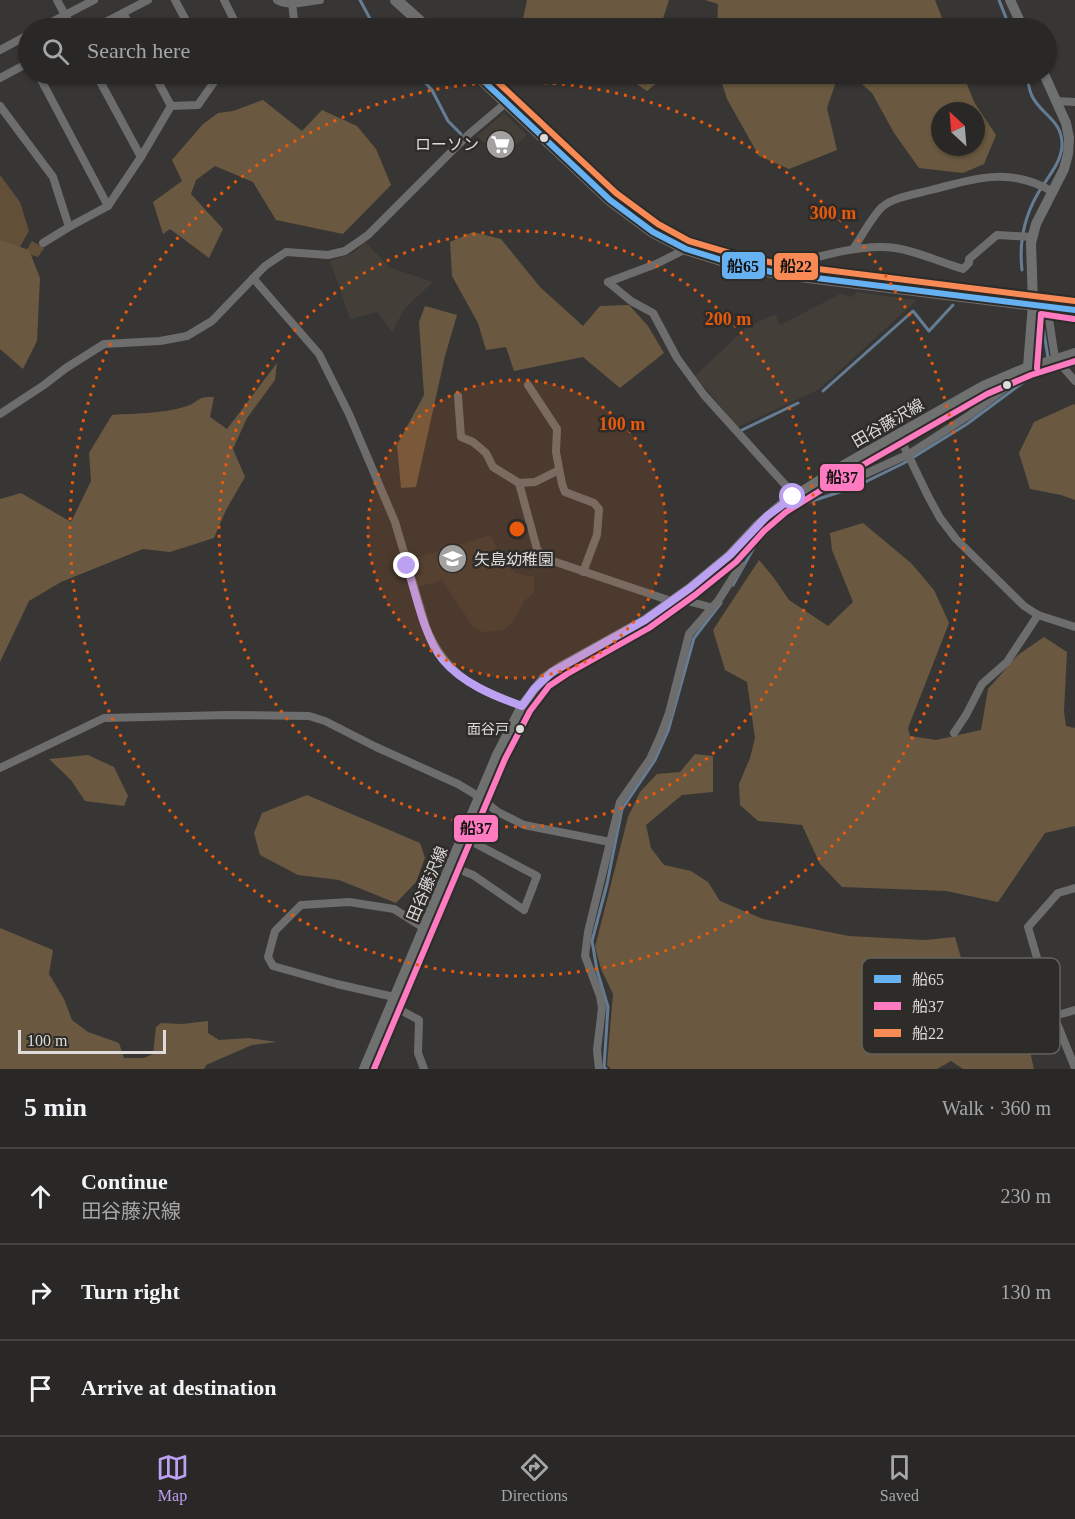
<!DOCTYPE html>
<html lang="en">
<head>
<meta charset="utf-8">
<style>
	:root { --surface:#292827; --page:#31302f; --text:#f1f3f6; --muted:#a5a6a7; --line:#454444; --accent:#bca0f2 }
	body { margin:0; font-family:"Times New Roman","Noto Sans JP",serif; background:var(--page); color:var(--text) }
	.compass { position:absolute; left:931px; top:102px; width:54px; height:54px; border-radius:50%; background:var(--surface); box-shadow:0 2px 4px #0004; rotate:334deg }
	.scale { position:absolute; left:18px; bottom:15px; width:148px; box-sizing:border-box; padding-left:6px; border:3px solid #dddcda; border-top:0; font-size:16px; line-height:21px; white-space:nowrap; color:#dddcda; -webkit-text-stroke:4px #2e2c29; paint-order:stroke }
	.stop { position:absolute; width:18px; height:18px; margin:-14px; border:4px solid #bca0f2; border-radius:50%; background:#fff }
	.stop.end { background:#bca0f2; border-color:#fff; box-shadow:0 2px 6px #0008 }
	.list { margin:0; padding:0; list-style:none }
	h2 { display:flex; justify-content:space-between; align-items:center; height:78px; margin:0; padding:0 24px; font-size:26px }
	h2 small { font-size:20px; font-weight:400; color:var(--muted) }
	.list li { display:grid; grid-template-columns:39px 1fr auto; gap:18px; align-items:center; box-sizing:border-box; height:96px; padding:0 24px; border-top:2px solid var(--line) }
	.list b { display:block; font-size:22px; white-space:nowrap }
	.list p { margin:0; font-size:20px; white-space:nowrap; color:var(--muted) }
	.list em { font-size:20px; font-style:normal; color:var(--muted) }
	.icon { flex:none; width:33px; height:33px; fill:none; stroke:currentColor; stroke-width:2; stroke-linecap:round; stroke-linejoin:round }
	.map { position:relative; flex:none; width:1075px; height:1069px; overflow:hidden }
	.search { position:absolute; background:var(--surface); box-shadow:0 2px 4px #0004; left:18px; right:18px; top:18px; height:66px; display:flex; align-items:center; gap:15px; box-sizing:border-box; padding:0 21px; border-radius:33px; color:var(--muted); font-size:22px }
	.sheet { height:366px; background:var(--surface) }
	nav { display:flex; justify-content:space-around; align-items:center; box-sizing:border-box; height:84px; border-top:2px solid var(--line); background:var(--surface); font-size:16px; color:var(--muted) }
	nav a { display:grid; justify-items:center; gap:3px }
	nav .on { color:var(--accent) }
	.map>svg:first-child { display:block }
</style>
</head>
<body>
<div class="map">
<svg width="1075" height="1069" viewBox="0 0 1075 1069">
	<rect width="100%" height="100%" fill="#373634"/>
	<g fill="#433e37">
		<path d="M504,113L527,135L501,159L477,136Z"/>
		<path d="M365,242L391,268L433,282L405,308L392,332L377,312L350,319L330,261L353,253Z"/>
		<path d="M856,292L917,300L818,390L738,427L695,376L747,327L775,314L780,325L840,294L854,297Z"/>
		<path d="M490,535L507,566L516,573L534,577V593L524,601L514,621L503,630L484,632L474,628L442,580L418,587L411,562L413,559Z"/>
	</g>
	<g fill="#614f38">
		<path d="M0,175L20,202L29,231L0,282Z"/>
		<path d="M32,241L44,248L38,257L25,253Z"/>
	</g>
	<g fill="#6a5940" fill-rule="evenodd">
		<path d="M527,0H669L660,28H537L523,19Z"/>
		<path d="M705,0H935L946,28H717L718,4Z"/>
		<path d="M622,74H663L664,77L647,91Z"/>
		<path d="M719,74H963L974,102L996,135L984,164L963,173L919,168L894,133L872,93L854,77L838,76L827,108L837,150L789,169L759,156L727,99ZM940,111H976V147H940Z"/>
		<path d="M263,100L302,131L322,110L357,126L376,149L391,185L343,234L276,220L253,182L215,166L196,180L191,194L223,229L209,258L170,229L163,234L153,202L182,181L172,160L203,124L218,113L233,111Z"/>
		<path d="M473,232L501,239L540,287L583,326L600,306L629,305L648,326L664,353L620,388L583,357L514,371L506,347L486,350L478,323L452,276L450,242Z"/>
		<path d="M0,240L29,250L40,278L37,341L23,369L0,349Z"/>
		<path d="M425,306L457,315L445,356L416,487L401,488L397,445L424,395L419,322Z"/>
		<path d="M277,363L275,380L247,418L233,449L245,477L226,510L214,538L170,552L143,549L61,582L29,601L0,662V499L21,493L71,522L91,481L89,453L112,415C135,413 161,414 184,407C199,403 195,396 214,397L210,417L227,429Z"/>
		<path d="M1074,404L1075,405V500L1061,495L1030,489L1019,453L1034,422Z"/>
		<path d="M863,523L911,563L934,590L949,623L908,728L910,736L936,740L981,730L988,689L1018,655L1044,637L1067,652L1064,711L1066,726L1075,728V826L1045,833L998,902L946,891L842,887L820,864L802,825L758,821L740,805L739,784L750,758L755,738L747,682L725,670L713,630L759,560L774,578L789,600L828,626L853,602L832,550L830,533Z"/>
		<path d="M695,754L713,756V792L682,795L646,825L651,848L664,865L691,871L708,882L720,901L763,919L849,936L925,940L955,937L964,968L1005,985L1034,1009L1029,1047L1034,1069H963L951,1061L937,1069H611L607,1065L613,994L601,969L595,947L628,817L640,792L657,774L680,772Z"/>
		<path d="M88,755L114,767L128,796L124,806L85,801L71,780L49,759Z"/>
		<path d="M307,795L420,843L425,858L416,882L396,903L339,880L298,875L260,855L254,833L262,813Z"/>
		<path d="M0,928L53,950L49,974L64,999L72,1020L88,1032L119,1043L124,1058H144L153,1054L156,1027L161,1023L182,1024L208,1021V1033L219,1040L248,1038L277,1042L252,1045L206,1065L204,1069H0Z"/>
	</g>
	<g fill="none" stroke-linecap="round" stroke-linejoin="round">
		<g stroke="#657d94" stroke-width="3">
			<path d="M360,0L375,28"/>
			<path d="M999,0L1010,28"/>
			<path d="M417,74L432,90L448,121L461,134"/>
			<path d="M1022,270C1019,244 1024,218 1037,195C1045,180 1061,164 1062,146C1063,120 1041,115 1032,96C1029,90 1028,80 1026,74"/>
			<path d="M823,391L913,311L929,331L953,305"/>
			<path d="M742,430L798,403"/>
			<path d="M733,585L757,542L794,509L809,502L855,487L904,463L967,424L1025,381L1050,370L1042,320"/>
			<path d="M606,1069L604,1067L608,1007L597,970L592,941L607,884L622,809L655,760L668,731L694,638L721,603"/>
		</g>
		<g stroke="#6d6d6d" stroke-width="8">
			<path d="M57,0L72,28"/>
			<path d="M175,0L190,28"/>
			<path d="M224,0L237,26L236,28"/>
			<path d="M277,0C289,7 307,1 320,0"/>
			<path d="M292,3L295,28"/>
			<path d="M123,13L131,28"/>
			<path d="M40,28L94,0"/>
			<path d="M94,28L148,0"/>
			<path d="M0,50L28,35"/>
			<path d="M38,74L108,206"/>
			<path d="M96,74L141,157"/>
			<path d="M154,74L171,106"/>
			<path d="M310,74L313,78"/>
			<path d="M0,78L28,63"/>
			<path d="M1056,101L1075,102"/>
			<path d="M0,106L53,177L69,227L108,206L141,157L171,106L198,105L214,82L215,79L213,74"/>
			<path d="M43,243L69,227"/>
			<path d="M853,249C862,236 871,218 882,207C894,197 916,194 931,190C974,179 1010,166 1053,192"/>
			<path d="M777,272C809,257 871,240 905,250C925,255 944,263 963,269L969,263V259L997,235L1033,237"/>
			<path d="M253,278L319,354L349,414L395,522L426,627C445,675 475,689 522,706"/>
			<path d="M608,282L631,301L653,313L677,358L704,395L788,488L793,497"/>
			<path d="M608,282L656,264L686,249"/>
			<path d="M1047,306L1055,358L1075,381"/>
			<path d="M528,385L557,429L556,452L562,484L565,492L594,503L599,509L597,535L583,572"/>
			<path d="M458,396L461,437L473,442L486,453L493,467L519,483L537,549L544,558L671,601"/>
			<path d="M0,414L44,385L66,368L104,344L160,341L187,336L212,321L265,266L286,252L328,255L345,251L368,235L469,134L507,102"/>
			<path d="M898,434L928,496L940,518L956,539L1024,606L1038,615L1075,627"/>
			<path d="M818,481L823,490L852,480L909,454L971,414L1013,382L1028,367L1075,352"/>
			<path d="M519,483L535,482L559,470"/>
			<path d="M676,598L710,607"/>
			<path d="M954,733L966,715L982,684L1007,662L1038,615"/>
			<path d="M0,768L104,718L228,715L309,716L325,721L376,747L458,784L473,793L498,812L524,825L610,842"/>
			<path d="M451,866L473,875L524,910L537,876L463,837"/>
			<path d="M1075,888L1058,893L1028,927L1054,1016L1075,1068"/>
			<path d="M394,997L337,984L273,966L268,957L275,931L301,905L349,902L394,909L424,928"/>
			<path d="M391,1005L419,1020L418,1053L424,1069"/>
			<path d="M1054,1016L1075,1010"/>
			<path d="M599,1069L597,1050L602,1008L600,996L585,956L588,932L620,802L650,759L660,737L669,713L689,634L718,601L741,565L730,555"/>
		</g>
		<g stroke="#6f7070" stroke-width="10">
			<path d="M1010,0L1023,28"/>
			<path d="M364,1069L497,755L522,706L543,679L562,666L645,620L690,588L730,555L758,525L781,505L842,466L983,386L1028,367L1033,304L1031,243L1036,224L1064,169L1068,154L1069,138L1066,123L1044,74"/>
		</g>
		<g stroke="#6e6d6e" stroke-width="12">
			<path d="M396,0L427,28"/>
			<path d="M476,74L610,200L653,232L686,249L731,263L776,273L1075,310"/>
		</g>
		<defs>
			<path id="bus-1" d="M476,74L610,200L653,232L686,249L731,263L776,273L1075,310"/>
			<g id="bus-2">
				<path d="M1037,368L1041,314L1074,319"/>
				<path d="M374,1069L505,759L530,711L549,686L567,674L649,628L695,595L736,562L764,531L786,512L847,474L987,394L1031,375L1075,361"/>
			</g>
			<path id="bus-3" d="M489,74L616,193L658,224L689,241L733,254L778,264L1075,301"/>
		</defs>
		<use href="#bus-1" stroke="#2e2c29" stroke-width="10"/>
		<use href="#bus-2" stroke="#2e2c29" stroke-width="10"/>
		<use href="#bus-3" stroke="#2e2c29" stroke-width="10"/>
		<use href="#bus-1" stroke="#66b1f2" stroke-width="6"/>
		<use href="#bus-2" stroke="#fe7ac1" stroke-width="6"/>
		<use href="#bus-3" stroke="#f98a56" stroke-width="6"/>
	</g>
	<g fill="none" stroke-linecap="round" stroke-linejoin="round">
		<path stroke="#bca0f2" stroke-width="8" d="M407,566C416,594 424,637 443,660C462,683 494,696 522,706L534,689L552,672L645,620L690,588L730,555L767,516L793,497"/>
	</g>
	<circle cx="517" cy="529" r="149" fill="#e8590c" fill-opacity=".12"/>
	<g fill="none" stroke="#e8590c" stroke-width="3" stroke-dasharray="3 6">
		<circle cx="517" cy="529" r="149"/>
		<circle cx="517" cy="529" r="298"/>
		<circle cx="517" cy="529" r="447"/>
	</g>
	<defs>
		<symbol id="supermarket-disc" viewBox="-11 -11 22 22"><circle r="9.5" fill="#a3a2a0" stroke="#2e2c29"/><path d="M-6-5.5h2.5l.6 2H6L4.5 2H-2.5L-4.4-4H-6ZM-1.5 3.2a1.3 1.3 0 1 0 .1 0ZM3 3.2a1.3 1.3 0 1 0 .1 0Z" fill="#fff"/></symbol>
		<symbol id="school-disc" viewBox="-11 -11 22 22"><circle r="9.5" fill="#a3a2a0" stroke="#2e2c29"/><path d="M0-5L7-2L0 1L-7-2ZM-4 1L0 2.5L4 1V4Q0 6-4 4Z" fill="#fff"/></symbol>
	</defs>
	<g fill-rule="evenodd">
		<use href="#supermarket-disc" x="484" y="128" width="33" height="33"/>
		<use href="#school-disc" x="436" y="542" width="33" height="33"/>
	</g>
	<g fill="#dddcda" stroke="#2e2c29" stroke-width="2">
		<circle cx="544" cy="138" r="5"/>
		<circle cx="1007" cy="385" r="5"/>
		<circle cx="520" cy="729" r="5"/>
	</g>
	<g text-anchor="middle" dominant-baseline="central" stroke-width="5" stroke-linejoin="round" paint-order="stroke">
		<g font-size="14" fill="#dddcda" stroke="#2e2c29" text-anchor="end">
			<text x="509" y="729">面谷戸</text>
		</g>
		<g font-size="16" fill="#dddcda" stroke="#2e2c29" text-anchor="end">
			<text x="479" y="144">ローソン</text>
			<text x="474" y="559" text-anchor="start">矢島幼稚園</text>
		</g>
		<g font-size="16" fill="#dddcda" stroke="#2e2c29">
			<text transform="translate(888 423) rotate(-30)">田谷藤沢線</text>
			<text transform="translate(427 884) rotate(-67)">田谷藤沢線</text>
		</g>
	</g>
	<rect x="862" y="958" width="198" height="96" rx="9" fill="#2e2c29" stroke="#63615e" stroke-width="1.5"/>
	<rect x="874" y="975" width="27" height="8" fill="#66b1f2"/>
	<rect x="874" y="1002" width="27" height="8" fill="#fe7ac1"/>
	<rect x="874" y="1029" width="27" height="8" fill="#f98a56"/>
	<g font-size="16" fill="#dddcda">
		<text x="912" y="985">船65</text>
		<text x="912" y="1012">船37</text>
		<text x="912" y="1039">船22</text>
	</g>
	<circle cx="517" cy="529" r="9" fill="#e8590c" stroke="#2e2c29" stroke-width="3"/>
	<g font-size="18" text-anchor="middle" font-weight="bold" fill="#e8590c" stroke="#2e2c29" stroke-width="5" stroke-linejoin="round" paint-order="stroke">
		<text x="833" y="219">300 m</text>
		<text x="728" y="325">200 m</text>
		<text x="622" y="430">100 m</text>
	</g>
	<g stroke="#2e2c29" stroke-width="2">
		<rect x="721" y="251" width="45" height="29" rx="6" fill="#66b1f2"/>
		<rect x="773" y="252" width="46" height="29" rx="6" fill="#f98a56"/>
		<rect x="819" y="463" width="46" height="29" rx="6" fill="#fe7ac1"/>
		<rect x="453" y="814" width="46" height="29" rx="6" fill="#fe7ac1"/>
	</g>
	<g font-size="16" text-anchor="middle" font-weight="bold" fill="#111">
		<text x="743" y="272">船65</text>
		<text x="796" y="272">船22</text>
		<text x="842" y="483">船37</text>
		<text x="476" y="834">船37</text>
	</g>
</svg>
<svg class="compass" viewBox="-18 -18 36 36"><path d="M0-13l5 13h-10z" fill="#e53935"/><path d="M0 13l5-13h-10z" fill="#a5a6a7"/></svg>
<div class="scale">100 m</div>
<div class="stop" style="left:793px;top:497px"></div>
<div class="stop end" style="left:407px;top:566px"></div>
<div class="search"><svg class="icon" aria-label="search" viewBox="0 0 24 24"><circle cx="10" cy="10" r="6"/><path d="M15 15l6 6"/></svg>Search here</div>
</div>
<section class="sheet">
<h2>5 min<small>Walk · 360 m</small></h2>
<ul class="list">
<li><svg class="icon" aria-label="ahead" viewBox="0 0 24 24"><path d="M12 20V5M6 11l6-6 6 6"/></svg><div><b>Continue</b><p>田谷藤沢線</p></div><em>230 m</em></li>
<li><svg class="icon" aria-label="right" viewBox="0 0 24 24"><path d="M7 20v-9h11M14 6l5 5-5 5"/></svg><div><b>Turn right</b></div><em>130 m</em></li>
<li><svg class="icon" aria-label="arrive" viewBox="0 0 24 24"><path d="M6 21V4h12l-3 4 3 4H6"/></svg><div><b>Arrive at destination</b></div></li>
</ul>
</section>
<nav>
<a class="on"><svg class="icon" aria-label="map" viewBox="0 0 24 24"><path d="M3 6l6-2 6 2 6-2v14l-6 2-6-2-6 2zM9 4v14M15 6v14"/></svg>Map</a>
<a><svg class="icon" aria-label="directions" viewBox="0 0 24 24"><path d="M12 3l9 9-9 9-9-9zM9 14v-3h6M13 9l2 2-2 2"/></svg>Directions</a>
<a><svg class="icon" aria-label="saved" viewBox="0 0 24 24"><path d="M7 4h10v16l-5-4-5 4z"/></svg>Saved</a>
</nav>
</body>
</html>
